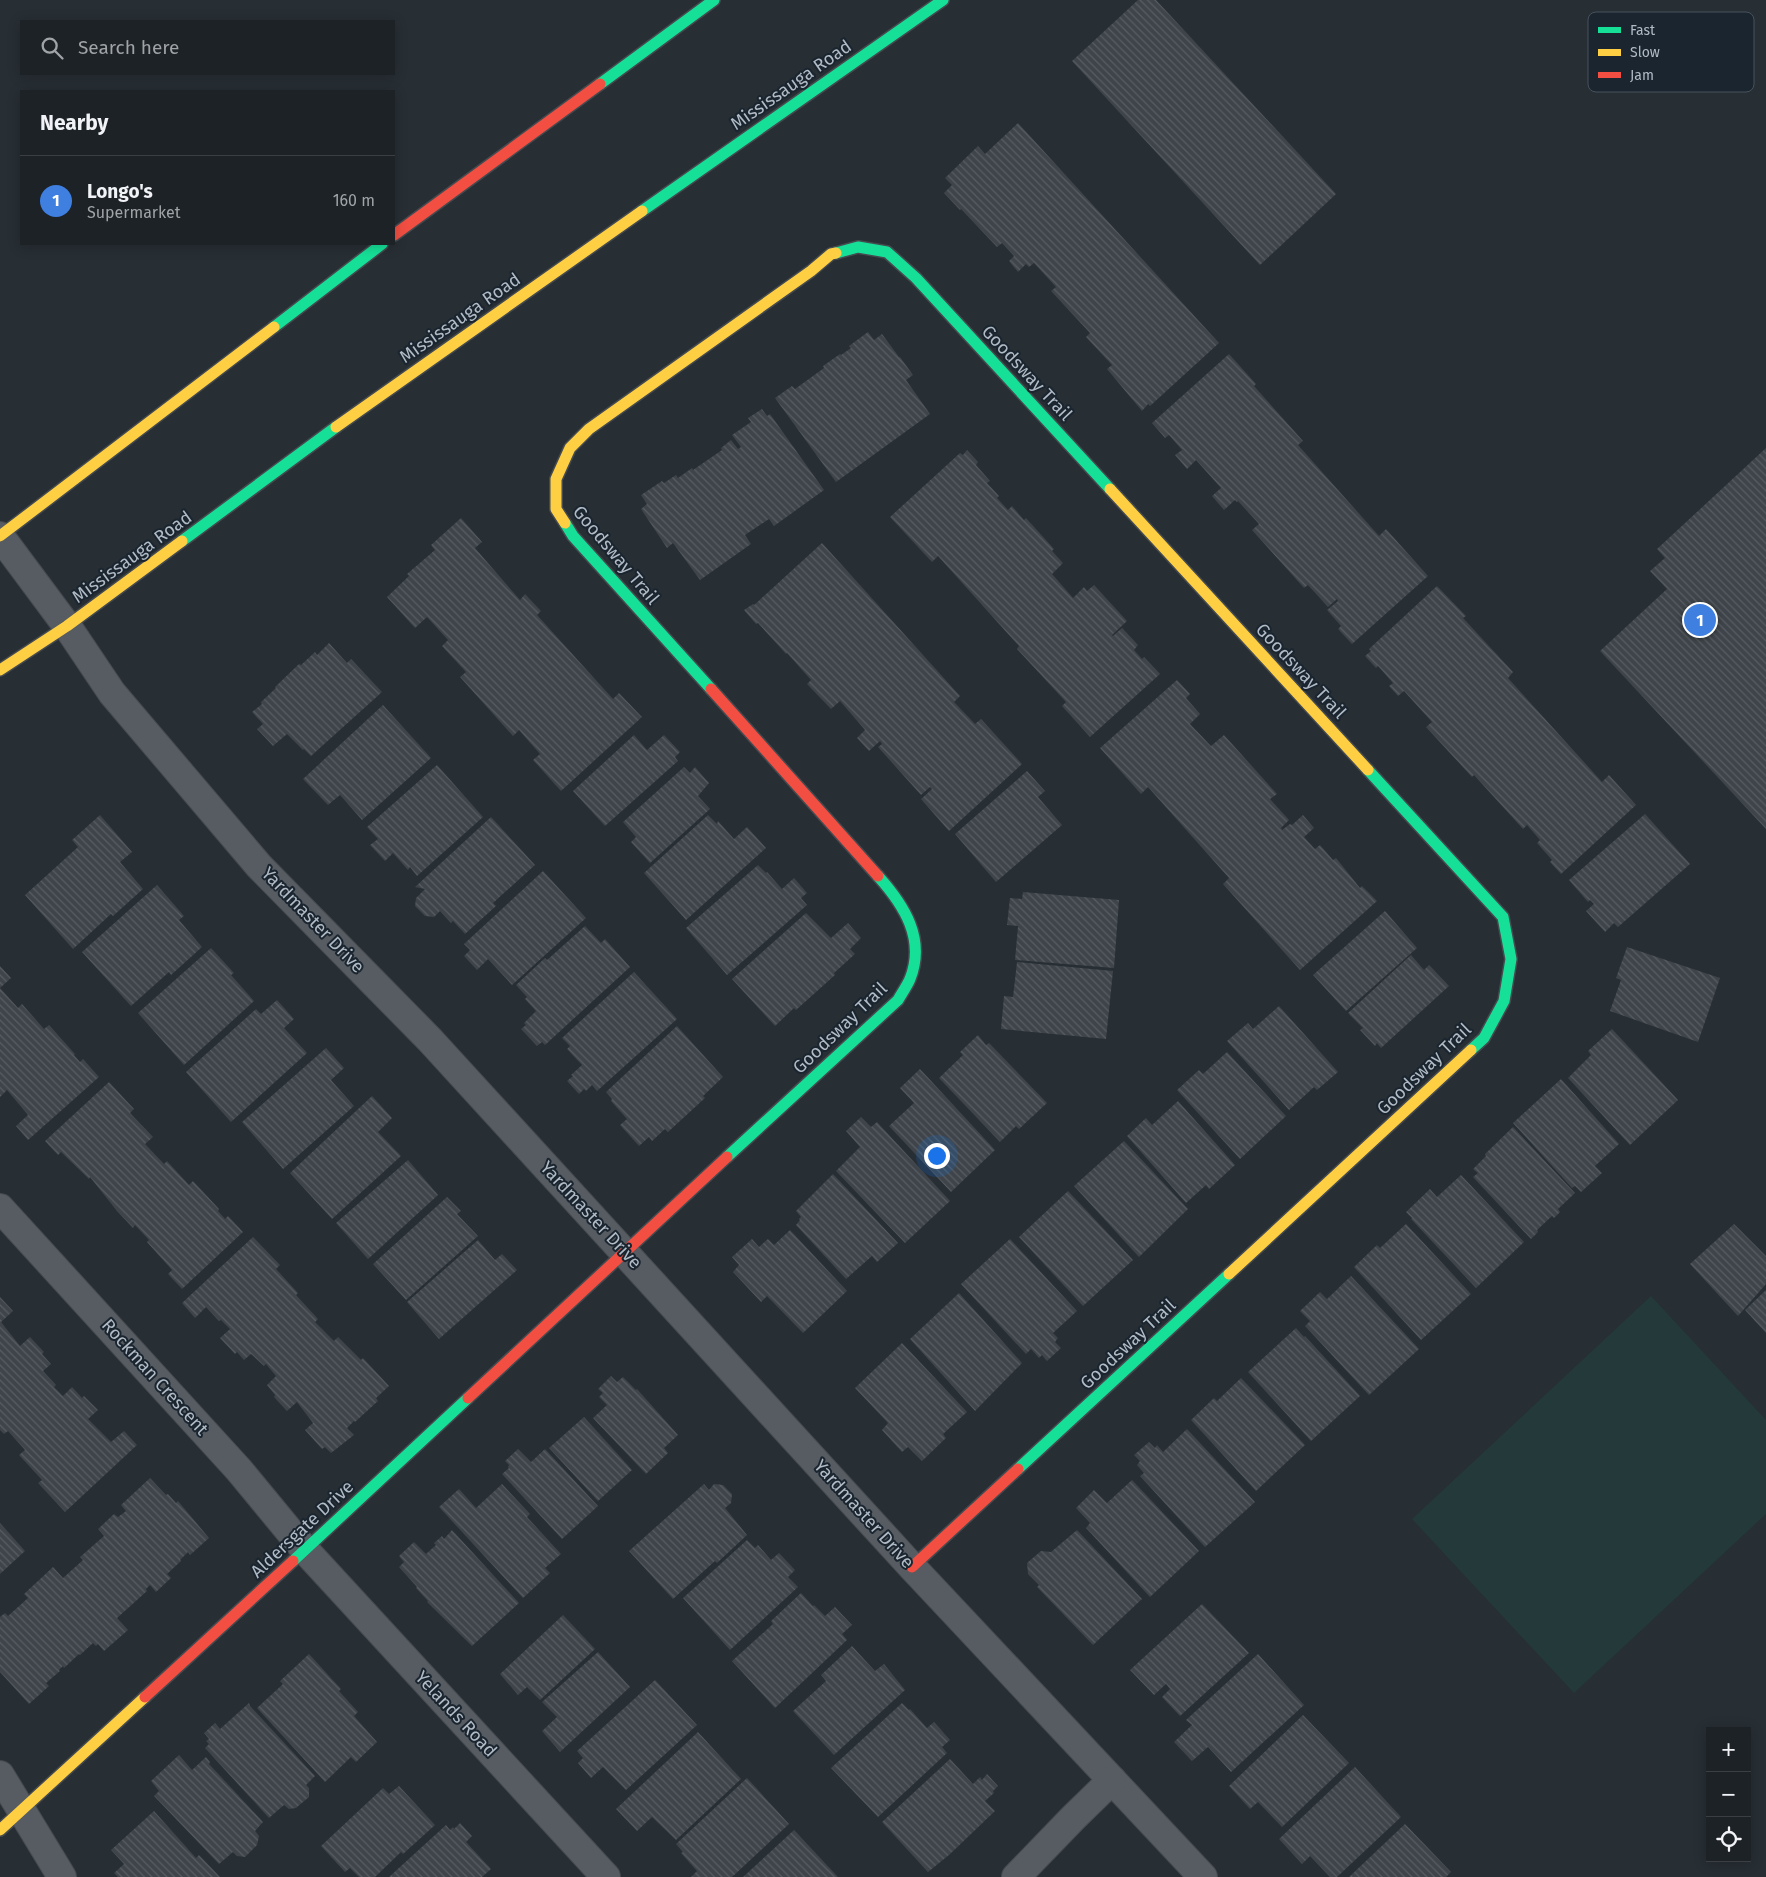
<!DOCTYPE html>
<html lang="en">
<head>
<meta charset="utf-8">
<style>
	:root { --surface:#1d2227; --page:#2a2f33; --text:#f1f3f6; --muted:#a0a4a7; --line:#3b3f44; --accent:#808a94 }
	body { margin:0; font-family:"Fira Sans",sans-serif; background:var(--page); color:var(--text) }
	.controls { position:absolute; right:15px; bottom:15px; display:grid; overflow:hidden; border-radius:0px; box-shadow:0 2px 12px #0003 }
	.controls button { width:45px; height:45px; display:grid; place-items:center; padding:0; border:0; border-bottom:1px solid var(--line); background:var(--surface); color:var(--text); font:25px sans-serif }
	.you { position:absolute; left:936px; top:1155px; width:18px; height:18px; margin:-12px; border:4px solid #fff; border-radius:50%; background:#1a73e8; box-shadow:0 0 0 8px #1a73e833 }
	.badge { display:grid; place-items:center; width:32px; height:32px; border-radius:50%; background:var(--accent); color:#fff; font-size:16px; font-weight:700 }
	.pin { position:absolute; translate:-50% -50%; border:2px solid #fff; box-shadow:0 1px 5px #0006 }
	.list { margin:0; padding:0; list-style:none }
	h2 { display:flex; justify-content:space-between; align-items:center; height:65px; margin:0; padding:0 20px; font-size:21px }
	h2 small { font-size:16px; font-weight:400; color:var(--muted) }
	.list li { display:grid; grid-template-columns:32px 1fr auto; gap:15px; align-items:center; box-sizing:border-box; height:90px; padding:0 20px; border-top:1px solid var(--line) }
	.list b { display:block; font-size:19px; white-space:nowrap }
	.list p { margin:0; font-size:16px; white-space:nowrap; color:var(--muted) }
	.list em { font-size:16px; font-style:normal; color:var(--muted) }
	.icon { flex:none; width:28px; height:28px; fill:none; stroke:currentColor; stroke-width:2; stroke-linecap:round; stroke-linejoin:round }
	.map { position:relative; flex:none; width:1766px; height:1877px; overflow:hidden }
	.search { position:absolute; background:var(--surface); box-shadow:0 2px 12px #0003; left:20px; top:20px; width:375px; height:55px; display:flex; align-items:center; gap:12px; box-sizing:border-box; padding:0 18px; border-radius:0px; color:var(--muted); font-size:19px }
	.panel { position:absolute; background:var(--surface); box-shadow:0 2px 12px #0003; left:20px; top:90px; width:375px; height:155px; border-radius:0px }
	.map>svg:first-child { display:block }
</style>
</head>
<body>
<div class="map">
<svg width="1766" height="1877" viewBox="0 0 1766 1877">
	<defs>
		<pattern id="building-back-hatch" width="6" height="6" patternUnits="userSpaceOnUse" patternTransform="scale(1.25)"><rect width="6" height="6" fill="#3e4449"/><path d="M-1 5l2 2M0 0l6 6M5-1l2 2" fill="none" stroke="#575d62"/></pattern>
	</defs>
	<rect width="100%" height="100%" fill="#272e34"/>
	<path fill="#24393a" d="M1651,1296L1766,1420V1514L1574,1693L1412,1519Z"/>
	<g fill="url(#building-back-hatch)">
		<path d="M1138,0H1156L1336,194L1260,265L1072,61Z"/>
		<path d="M1018,123L1219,343L1150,406L1148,404L1142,411L1107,369L1112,365L1086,337L1090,333L1051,291L1056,287L1034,263L1029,267L1026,264L1018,272L1009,261L1014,256L1002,243L997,247L961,209L960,210L944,193L952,185L945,178L978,146L985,154Z"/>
		<path d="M868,332L874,340L882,334L899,357H900L913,375L906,380L930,414L836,482L775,398L792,386L795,389L824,368L823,366L840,354L841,355L851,348L849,346Z"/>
		<path d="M1229,354L1256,384L1254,386L1303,441L1298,445L1379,536L1386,529L1428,576L1352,644L1338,629L1341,626L1327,610L1338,601L1337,599L1328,607L1308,585L1304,588L1252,530L1259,524L1238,501L1237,502L1235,500L1224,510L1212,496L1221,488L1196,460L1187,469L1175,455L1182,450L1169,435L1165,438L1152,423Z"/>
		<path d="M762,409L767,416L770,414L824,490L774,526L769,519L745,535L751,544L700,580L673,543L667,548L641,509L647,504L641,495L662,481L664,483L676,475L678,478L692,468L693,470L722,450L721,448L731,440L738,449L741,447L732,435L751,422L748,418Z"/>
		<path d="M1766,448V829L1600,651L1667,589L1650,571L1665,558L1657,549Z"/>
		<path d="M967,450L978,462L976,465L990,481L987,483L999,496L997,498L1008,510L1012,506L1024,520L1026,518L1054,549L1052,551L1063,563L1052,574L1073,598L1084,587L1087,591L1094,585L1127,621L1112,635L1113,636L1122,628L1138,645L1134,650L1142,659L1144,657L1160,674L1090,737L1062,706L1066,702L1017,649L1019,646L938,556L932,562L890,517L960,453L963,455Z"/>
		<path d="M461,518L482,542L475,548L520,600L525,594L541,611L537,615L613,699L619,693L642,717L561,791L533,760L540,754L519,730L513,736L460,677L466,672L442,646L448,640L427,617L415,628L387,597L409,576L407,574L435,550L431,545Z"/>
		<path d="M822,543L960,696L954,702L975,724L981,719L1022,764L949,831L921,799L932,789L930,787L921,795L878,747L882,744L880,741L869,751L857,738L865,730L840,701L831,709L807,684L811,680L787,653L786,654L758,623L756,624L744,610L753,604L754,605Z"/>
		<path d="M1437,586L1466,616L1463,618L1513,672L1508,678L1602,782L1609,775L1636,805L1561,874L1550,862L1552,860L1537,843L1540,840L1527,825L1523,829L1474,775L1472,777L1426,727L1432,722L1404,691L1398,696L1389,686L1393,683L1378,666L1376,668L1365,656L1371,651L1369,649Z"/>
		<path d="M329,643L347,663L351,659L382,692L311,756L304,749L303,750L287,734L273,746L257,729L263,724L252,712L262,704L261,702L276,688L275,687L299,664L301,665L315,652L317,655Z"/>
		<path d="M1177,680L1190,694L1186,698L1200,714L1190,724L1211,746L1224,735L1277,794L1270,799L1289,820L1281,828L1282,830L1290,824L1292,825L1303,815L1314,828L1304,837L1315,849L1320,845L1333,860L1336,858L1360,888L1362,886L1377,901L1300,970L1223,884L1229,878L1148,787L1141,794L1100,748Z"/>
		<path d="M383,705L431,758L362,820L340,795L328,805L303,779Z"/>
		<path d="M634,735L647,750L664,735L680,752L675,757L678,761L605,826L573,791Z"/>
		<path d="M437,765L483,817L417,876L410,867L408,870L393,853L385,861L370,845L378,839L367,827Z"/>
		<path d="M684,767L690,773L695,767L709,783L698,796L710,809L650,863L631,842L636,837L623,822Z"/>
		<path d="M1027,771L1045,791L1038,797L1062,825L996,882L955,834Z"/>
		<path d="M1645,814L1690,864L1618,927L1614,923L1605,932L1586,911L1594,904L1590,900L1588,902L1569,880Z"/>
		<path d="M100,815L132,852L120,862L143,889L113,916L111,914L73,949L25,895L78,847L72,840Z"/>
		<path d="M708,815L717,824L718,821L734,839L747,827L766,848L686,920L644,873Z"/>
		<path d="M491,817L535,865L493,903L496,906L465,934L453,921L451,923L440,911L434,917L425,916L415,906L416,898L425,889L415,887Z"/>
		<path d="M758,865L766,873L767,872L782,889L794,878L807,893L801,898L807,905L727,975L686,928Z"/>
		<path d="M543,871L586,918L512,985L488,959L477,970L464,956L470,950L464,944Z"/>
		<path d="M157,885L184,916L179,920L202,947L171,975L169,972L131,1006L82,952Z"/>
		<path d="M1023,892L1119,900L1114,968L1015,960L1018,926L1007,925L1010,898L1022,899Z"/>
		<path d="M1385,911L1417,948L1346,1011L1313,975Z"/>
		<path d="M806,913L831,938L848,923L861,938L850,949L855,954L834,973L835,975L796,1010L794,1008L775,1026L732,979Z"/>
		<path d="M585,926L601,943L605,939L630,967L545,1045L542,1042L537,1046L521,1029L526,1025L524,1023L536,1011L525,999L527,997L516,985L545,958L547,960Z"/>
		<path d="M1627,947L1720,978L1698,1042L1610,1011L1621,980L1616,978Z"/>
		<path d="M211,948L234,973L231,975L254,1001L184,1065L138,1013Z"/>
		<path d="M1411,955L1424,970L1429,965L1449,986L1381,1048L1377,1043L1375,1046L1360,1030L1363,1028L1348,1013Z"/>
		<path d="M1017,962L1113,971L1106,1039L1001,1029L1004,996L1013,997Z"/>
		<path d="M0,966L11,978L0,988L18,1008L22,1004L44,1029L49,1025L75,1054L74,1055L80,1062L83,1059L99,1077L28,1140L16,1126L28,1115L7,1090L0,1097Z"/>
		<path d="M634,972L677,1019L597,1091L592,1085L586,1091L584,1089L579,1094L567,1081L573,1076L571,1075L582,1065L567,1049L570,1046L562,1038Z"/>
		<path d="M277,1000L294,1019L284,1028L307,1053L231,1122L186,1072L256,1009L261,1014Z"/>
		<path d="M1279,1006L1338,1072L1317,1090L1314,1087L1289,1110L1227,1041L1248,1023L1253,1029Z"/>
		<path d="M677,1026L723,1077L703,1096L705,1098L668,1132L665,1129L652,1141L649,1137L639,1146L620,1125L627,1119L611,1101L612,1099L606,1092Z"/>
		<path d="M1612,1029L1678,1100L1630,1145L1568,1078L1591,1055L1588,1051Z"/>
		<path d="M978,1035L986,1045L989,1043L1047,1103L1019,1129L1016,1126L1000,1142L939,1078L963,1055L960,1052Z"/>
		<path d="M326,1048L344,1068L331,1080L354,1106L283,1169L242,1122Z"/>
		<path d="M1227,1052L1286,1116L1240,1159L1177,1090L1199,1070L1203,1074Z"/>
		<path d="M920,1069L995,1150L951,1192L889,1126L914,1103L900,1088Z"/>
		<path d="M1561,1079L1619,1144L1595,1166L1602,1173L1581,1192L1575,1186L1572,1188L1513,1123Z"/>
		<path d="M109,1082L134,1109L130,1113L153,1137L145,1144L164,1164L167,1161L189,1185L193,1181L219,1209L218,1211L225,1219L228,1216L243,1232L182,1289L168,1274L172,1270L147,1242L149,1240L135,1225L133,1228L117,1211L90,1177L89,1179L61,1152L58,1155L45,1141Z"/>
		<path d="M372,1096L392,1118L378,1132L401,1156L332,1219L290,1173Z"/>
		<path d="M1178,1101L1235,1165L1209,1189L1206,1185L1186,1203L1127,1136L1146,1118L1152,1125Z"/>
		<path d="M861,1117L871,1127L877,1122L950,1201L905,1243L836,1171L860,1147L846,1131Z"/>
		<path d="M1513,1127L1575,1193L1558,1209L1560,1212L1554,1218L1552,1216L1537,1230L1538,1232L1531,1239L1473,1177L1478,1173L1473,1169L1486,1156L1485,1154Z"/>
		<path d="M1124,1141L1188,1209L1139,1257L1074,1186Z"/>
		<path d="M408,1160L438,1195L368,1259L336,1223Z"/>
		<path d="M833,1174L898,1243L877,1262L872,1256L846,1279L796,1225L800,1220L799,1219L801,1217L796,1211Z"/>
		<path d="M1461,1175L1524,1242L1476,1288L1411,1219L1412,1218L1406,1212L1430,1189L1437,1197Z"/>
		<path d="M1068,1191L1133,1260L1083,1306L1019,1237Z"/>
		<path d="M447,1197L461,1211L457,1214L478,1236L406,1300L373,1264Z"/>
		<path d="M1406,1224L1471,1294L1421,1340L1354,1267L1377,1245L1380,1248Z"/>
		<path d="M1734,1224L1766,1256V1284L1738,1316L1690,1264Z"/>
		<path d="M790,1230L847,1291L803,1333L767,1296L761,1302L733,1272L739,1265L732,1257L752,1239L759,1247L768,1239L774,1245Z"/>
		<path d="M253,1237L280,1265L276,1269L298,1293L296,1295L318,1319L315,1322L334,1341L338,1337L361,1360L363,1358L389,1386L376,1398L378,1401L355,1422L354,1421L347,1428L354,1435L331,1453L325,1447L322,1449L305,1430L313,1423L297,1402L287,1411L274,1397L275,1395L267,1385L276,1376L266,1364L264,1366L251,1354L244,1360L237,1352L235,1354L220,1338L230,1329L221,1320L219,1321L206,1307L195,1318L182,1303Z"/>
		<path d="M1010,1239L1077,1311L1053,1333L1058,1338L1055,1342L1061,1348L1047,1361L1042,1355L1039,1358L1031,1349L1026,1354L961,1284Z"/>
		<path d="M478,1240L495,1260L502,1254L517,1270L439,1339L407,1302Z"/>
		<path d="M1351,1276L1419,1349L1369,1395L1305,1326L1310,1321L1300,1311L1320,1292L1327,1299Z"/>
		<path d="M1766,1290V1333L1745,1310Z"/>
		<path d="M959,1293L1022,1363L975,1411L910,1339Z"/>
		<path d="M0,1297L13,1311L1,1322L20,1346L30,1337L44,1352L42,1354L51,1364L43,1371L56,1385L54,1387L63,1396L72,1387L82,1398L84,1396L98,1410L88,1419L111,1442L124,1431L137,1445L65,1512L38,1483L42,1480L19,1455L25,1450L8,1431L4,1434L0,1430Z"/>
		<path d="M1296,1328L1304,1337L1305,1336L1360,1396L1311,1441L1248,1372Z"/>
		<path d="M902,1343L967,1412L943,1434L946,1438L922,1461L908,1447L902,1452L882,1430L888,1423L855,1388Z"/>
		<path d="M611,1376L617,1382L623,1377L636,1390L637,1389L678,1435L664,1448L668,1453L646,1474L593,1418L607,1405L599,1397L603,1393L598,1389Z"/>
		<path d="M1241,1378L1305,1445L1256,1491L1191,1420L1214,1398L1217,1401Z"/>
		<path d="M584,1417L632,1470L598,1501L549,1448Z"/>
		<path d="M1187,1429L1255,1502L1205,1547L1140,1476L1144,1473L1137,1465L1140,1461L1134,1455L1149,1442L1155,1448L1157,1445L1163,1452Z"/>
		<path d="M518,1449L531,1462L545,1449L598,1506L562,1539L502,1474L509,1468L508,1467L509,1465L505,1461Z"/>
		<path d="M150,1478L166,1495L168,1494L176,1503L178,1501L209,1538L190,1555L188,1552L180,1560L181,1561L167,1574L171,1578L156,1592L150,1585L146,1589L147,1591L117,1618L128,1630L104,1651L98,1644L96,1646L93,1643L80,1655L79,1654L64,1668L63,1666L59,1670L60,1671L46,1683L49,1686L29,1704L0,1672V1617L5,1613L8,1616L28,1598L24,1594L53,1567L63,1578L83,1560L80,1557L104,1536L98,1529L114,1514L118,1517L126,1511L121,1505Z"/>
		<path d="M1132,1480L1199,1551L1150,1597L1086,1528L1090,1523L1076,1508L1094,1490L1107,1503Z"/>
		<path d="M502,1484L530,1514L527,1517L561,1554L545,1568L550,1573L523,1598L439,1507L459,1489L476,1508Z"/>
		<path d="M704,1484L709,1490L714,1484L723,1485L732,1494L731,1503L725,1508L747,1535L717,1563L715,1561L673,1599L629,1551Z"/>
		<path d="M0,1523L25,1551L0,1574Z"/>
		<path d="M452,1530L519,1603L472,1646L427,1602L428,1601L416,1588L417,1587L399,1567L404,1562L399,1556L414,1542L426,1554L436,1545L434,1543L442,1536L444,1539Z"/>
		<path d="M1077,1530L1142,1599L1093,1645L1037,1587L1039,1585L1028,1574L1027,1563L1041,1551L1051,1552Z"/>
		<path d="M747,1540L755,1548L758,1545L771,1560L779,1553L795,1570L788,1577L798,1587L730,1650L683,1598Z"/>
		<path d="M801,1593L813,1606L814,1605L825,1616L835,1607L852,1625L842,1634L847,1640L775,1708L732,1661L773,1624L771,1621Z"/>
		<path d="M1202,1604L1249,1653L1180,1716L1162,1697L1170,1689L1166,1684L1154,1695L1130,1670Z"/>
		<path d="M563,1615L595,1649L540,1700L527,1687L518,1695L500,1674Z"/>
		<path d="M852,1646L875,1671L884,1664L905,1690L834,1755L793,1711L826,1681L821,1675Z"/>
		<path d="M598,1652L630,1687L560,1752L542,1731L557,1717L542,1702Z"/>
		<path d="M309,1654L341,1689L339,1691L358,1712L354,1716L377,1742L356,1762L351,1757L325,1782L257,1708L283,1684L280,1681Z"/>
		<path d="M1258,1654L1304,1705L1231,1772L1208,1747L1192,1761L1174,1742L1192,1725L1186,1720Z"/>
		<path d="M655,1680L697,1725L626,1790L603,1767L591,1778L578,1763L583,1758L577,1751Z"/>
		<path d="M249,1703L250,1706L315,1776L306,1785L309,1788V1797L296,1808L289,1809L284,1805L269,1818L205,1748L209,1744L206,1741L209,1739L204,1733L215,1723L220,1729Z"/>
		<path d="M902,1703L909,1710L910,1709L927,1728L934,1722L950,1740L942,1747L947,1753L878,1817L831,1768Z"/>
		<path d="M1303,1715L1349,1763L1282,1827L1258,1802L1250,1809L1229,1786Z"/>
		<path d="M698,1732L741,1779L676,1840L652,1817L637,1831L616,1809Z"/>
		<path d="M179,1755L192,1770L206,1757L210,1762L209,1764L263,1822L255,1831L259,1836L257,1845L245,1857L237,1856L233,1852L219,1864L154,1796L159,1791L151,1781Z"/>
		<path d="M950,1759L973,1784L980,1777L982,1780L987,1774L998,1786L993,1791L994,1793L985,1801L995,1811L949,1855L928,1872L882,1822Z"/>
		<path d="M1355,1767L1401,1817L1337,1877H1330L1310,1856L1302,1864L1279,1839Z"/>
		<path d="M747,1778L789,1824L732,1877H691L697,1871L681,1853L683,1852L676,1844Z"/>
		<path d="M399,1786L435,1825L403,1854L401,1852L375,1877H359L350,1868L345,1872L321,1846L383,1788L389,1794Z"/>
		<path d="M154,1811L196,1858L199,1855L220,1877H118L114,1873L124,1864L111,1850Z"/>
		<path d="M460,1823L472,1836L466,1842L491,1869L482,1877H389L446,1825L450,1830L453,1827L454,1829Z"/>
		<path d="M1405,1824L1451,1872L1446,1877H1349Z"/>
		<path d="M794,1830L838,1877H743Z"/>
	</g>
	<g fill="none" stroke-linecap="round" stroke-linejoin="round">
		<defs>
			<g id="street">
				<path d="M0,536L67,626L112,693L259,866L430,1040L912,1567L1203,1877"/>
				<path d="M0,1208L239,1470L305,1550L606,1877"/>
				<path d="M0,1775L62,1877"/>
				<path d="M1016,1877L1073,1818L1112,1780"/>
			</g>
			<g id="fast">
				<path d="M600,84L714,0"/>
				<path d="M642,211L943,0"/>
				<path d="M836,253L858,247L887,252L916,278L1110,489"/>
				<path d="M274,327L382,244"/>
				<path d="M565,523L573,536L711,689"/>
				<path d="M182,541L336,427"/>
				<path d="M1368,770L1503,917L1511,959L1504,1001L1484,1038L1471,1050"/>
				<path d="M727,1157L898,1000C902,993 907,986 910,979C926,939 904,905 878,876"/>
				<path d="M1018,1469L1229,1274"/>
				<path d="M293,1561L468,1398"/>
			</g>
			<g id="slow">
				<path d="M336,427L642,211"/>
				<path d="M1110,489L1368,770"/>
				<path d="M565,523L556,509V479L570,448L589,429L811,271L831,254L836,253"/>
				<path d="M0,536L274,327"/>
				<path d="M0,670L67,626L182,541"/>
				<path d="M1229,1274L1471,1050"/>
				<path d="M0,1830L145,1697"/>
			</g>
			<g id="jam">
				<path d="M394,235L600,84"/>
				<path d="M711,689L878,876"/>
				<path d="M468,1398L727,1157"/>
				<path d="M912,1567L1018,1469"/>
				<path d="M145,1697L293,1561"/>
			</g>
		</defs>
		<use href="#street" stroke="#454a4f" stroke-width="30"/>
		<use href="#fast" stroke="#454a4f" stroke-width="14"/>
		<use href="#slow" stroke="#454a4f" stroke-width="14"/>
		<use href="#jam" stroke="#454a4f" stroke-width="14"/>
		<use href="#street" stroke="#575c62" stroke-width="28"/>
		<use href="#fast" stroke="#16e098" stroke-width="11"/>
		<use href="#slow" stroke="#ffcf43" stroke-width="11"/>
		<use href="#jam" stroke="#f24e42" stroke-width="11"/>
	</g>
	<g text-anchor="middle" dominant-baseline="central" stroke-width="4" stroke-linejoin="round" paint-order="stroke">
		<g font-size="18" fill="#b0bbc7" stroke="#1a252f">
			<text transform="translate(791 85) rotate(-35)">Mississauga Road</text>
			<text transform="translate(460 318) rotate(-35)">Mississauga Road</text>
			<text transform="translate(1027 373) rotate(47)">Goodsway Trail</text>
			<text transform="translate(616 555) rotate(50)">Goodsway Trail</text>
			<text transform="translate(132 557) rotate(-36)">Mississauga Road</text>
			<text transform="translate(1301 671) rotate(47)">Goodsway Trail</text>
			<text transform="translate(313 920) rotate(46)">Yardmaster Drive</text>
			<text transform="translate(840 1028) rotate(-44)">Goodsway Trail</text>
			<text transform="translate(1424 1069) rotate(-44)">Goodsway Trail</text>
			<text transform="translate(591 1215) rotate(47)">Yardmaster Drive</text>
			<text transform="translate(1128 1344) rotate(-43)">Goodsway Trail</text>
			<text transform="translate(155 1377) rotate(48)">Rockman Crescent</text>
			<text transform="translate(864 1514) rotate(48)">Yardmaster Drive</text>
			<text transform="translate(302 1529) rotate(-43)">Aldersgate Drive</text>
			<text transform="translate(456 1714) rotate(47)">Yelands Road</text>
		</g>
	</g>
	<rect x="1588" y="12" width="166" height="80" rx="8" fill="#1a252f" stroke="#47525d" stroke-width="1"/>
	<rect x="1598" y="27" width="23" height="6" fill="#16e098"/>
	<rect x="1598" y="49" width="23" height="7" fill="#ffcf43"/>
	<rect x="1598" y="72" width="23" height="6" fill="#f24e42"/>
	<g font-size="14" fill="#b0bbc7">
		<text x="1630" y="35">Fast</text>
		<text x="1630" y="57">Slow</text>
		<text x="1630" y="80">Jam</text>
	</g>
</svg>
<div class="controls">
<button>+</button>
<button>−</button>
<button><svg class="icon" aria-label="locate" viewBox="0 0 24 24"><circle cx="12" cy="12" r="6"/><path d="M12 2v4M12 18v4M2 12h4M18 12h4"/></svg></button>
</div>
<div class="you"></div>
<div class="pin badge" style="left:1700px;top:620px;background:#3f7fe0">1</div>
<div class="search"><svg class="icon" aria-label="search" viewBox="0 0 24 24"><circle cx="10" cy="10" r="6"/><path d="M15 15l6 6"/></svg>Search here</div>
<section class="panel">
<h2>Nearby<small></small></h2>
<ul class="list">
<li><span class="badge" style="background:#3f7fe0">1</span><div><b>Longo's</b><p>Supermarket</p></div><em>160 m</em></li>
</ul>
</section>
</div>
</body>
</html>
